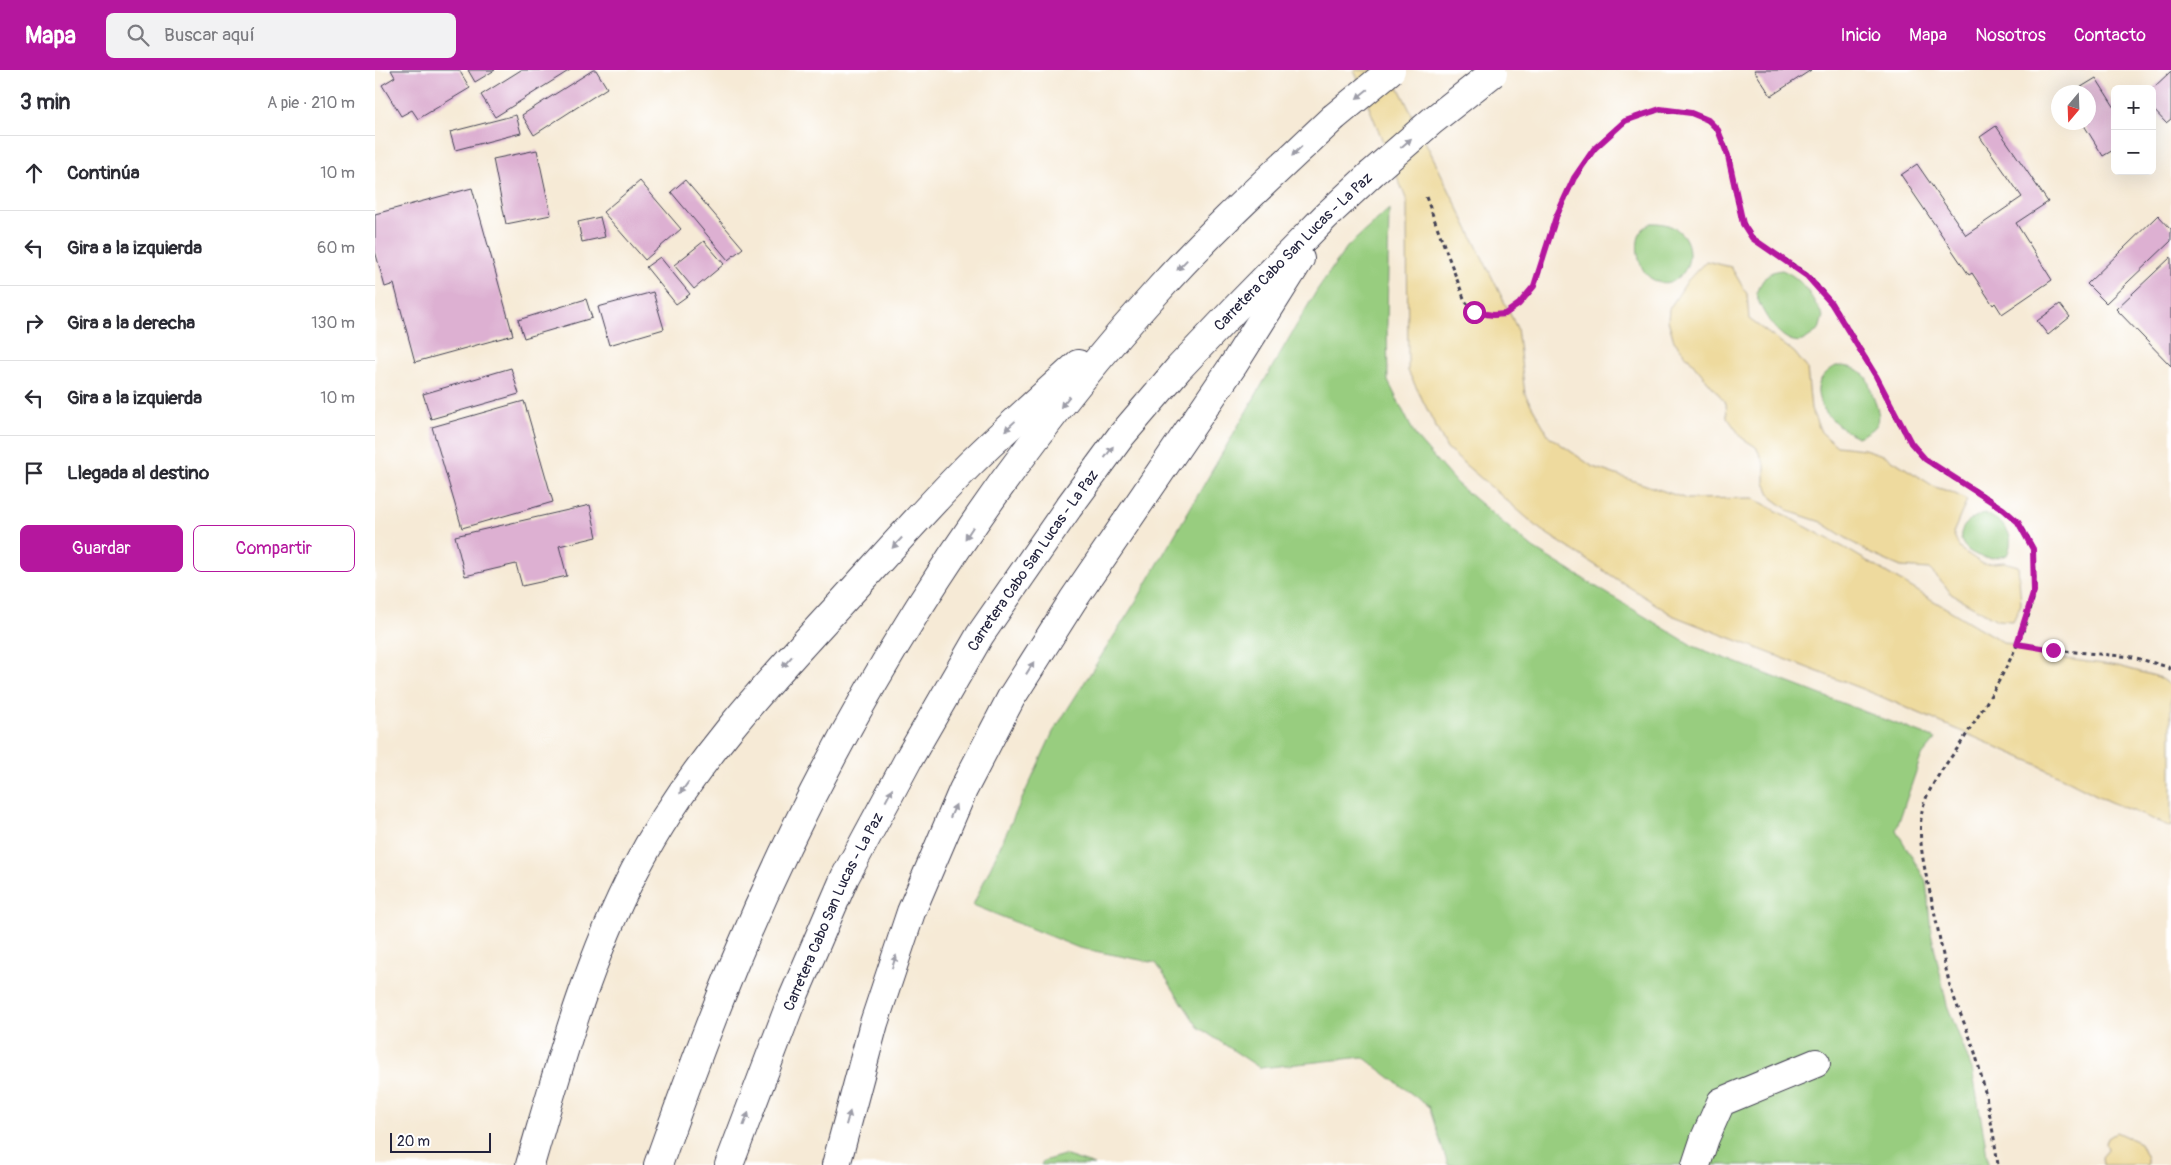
<!DOCTYPE html>
<html lang="es">
<head>
<meta charset="utf-8">
<style>
	:root { --surface:#fff; --page:#f2f2f3; --text:#2b2b33; --muted:#7c7c81; --line:#e1e1e2; --accent:#b5179e }
	body { margin:0; font-family:Pangolin,sans-serif; background:var(--page); color:var(--text) }
	.controls { position:absolute; right:15px; top:15px; display:grid; overflow:hidden; border-radius:8px; box-shadow:0 5px 20px #0002 }
	.controls button { width:45px; height:45px; display:grid; place-items:center; padding:0; border:0; border-bottom:1px solid var(--line); background:var(--surface); color:var(--text); font:25px sans-serif }
	.compass { position:absolute; left:1676px; top:15px; width:45px; height:45px; border-radius:50%; background:var(--surface); box-shadow:0 5px 20px #0002; rotate:199deg }
	.scale { position:absolute; left:15px; bottom:12px; width:101px; box-sizing:border-box; padding-left:5px; border:2px solid #22223b; border-top:0; font-size:14px; line-height:18px; white-space:nowrap; color:#22223b; -webkit-text-stroke:4px #fff; paint-order:stroke }
	.stop { position:absolute; width:15px; height:15px; margin:-11px; border:4px solid #b5179e; border-radius:50%; background:#fff }
	.stop.end { background:#b5179e; border-color:#fff; box-shadow:0 1px 5px #0008 }
	.list { margin:0; padding:0; list-style:none }
	h2 { display:flex; justify-content:space-between; align-items:center; height:65px; margin:0; padding:0 20px; font-size:21px }
	h2 small { font-size:16px; font-weight:400; color:var(--muted) }
	.list li { display:grid; grid-template-columns:32px 1fr auto; gap:15px; align-items:center; box-sizing:border-box; height:75px; padding:0 20px; border-top:1px solid var(--line) }
	.list b { display:block; font-size:19px; white-space:nowrap }
	.list em { font-size:16px; font-style:normal; color:var(--muted) }
	.actions { display:flex; gap:10px; padding:15px 20px }
	.actions a { flex:1; padding:11px 0; border:1px solid var(--accent); border-radius:8px; text-align:center; font-size:18px; color:var(--accent) }
	.actions .main { background:var(--accent); color:#fff }
	.icon { flex:none; width:28px; height:28px; fill:none; stroke:currentColor; stroke-width:2; stroke-linecap:round; stroke-linejoin:round }
	.map { position:relative; flex:none; width:1796px; height:1095px; overflow:hidden }
	header { display:flex; align-items:center; gap:30px; box-sizing:border-box; height:70px; padding:0 25px; background:var(--accent); color:#fff }
	header strong { font-size:24px }
	nav { display:flex; gap:28px; margin-inline-start:auto; font-size:18px }
	.search { width:350px; height:45px; background:var(--page); display:flex; align-items:center; gap:12px; box-sizing:border-box; padding:0 18px; border-radius:8px; color:var(--muted); font-size:19px }
	main { display:flex }
	aside { flex:1; background:var(--surface) }
	.map>svg:first-child { display:block }
</style>
</head>
<body>
<header>
<strong>Mapa</strong>
<div class="search"><svg class="icon" aria-label="search" viewBox="0 0 24 24"><circle cx="10" cy="10" r="6"/><path d="M15 15l6 6"/></svg>Buscar aquí</div>
<nav><a>Inicio</a><a>Mapa</a><a>Nosotros</a><a>Contacto</a></nav>
</header>
<main>
<aside>
<h2>3 min<small>A pie · 210 m</small></h2>
<ul class="list">
<li><svg class="icon" aria-label="ahead" viewBox="0 0 24 24"><path d="M12 20V5M6 11l6-6 6 6"/></svg><div><b>Continúa</b></div><em>10 m</em></li>
<li><svg class="icon" aria-label="left" viewBox="0 0 24 24"><path d="M17 20v-9H6M10 6l-5 5 5 5"/></svg><div><b>Gira a la izquierda</b></div><em>60 m</em></li>
<li><svg class="icon" aria-label="right" viewBox="0 0 24 24"><path d="M7 20v-9h11M14 6l5 5-5 5"/></svg><div><b>Gira a la derecha</b></div><em>130 m</em></li>
<li><svg class="icon" aria-label="left" viewBox="0 0 24 24"><path d="M17 20v-9H6M10 6l-5 5 5 5"/></svg><div><b>Gira a la izquierda</b></div><em>10 m</em></li>
<li><svg class="icon" aria-label="arrive" viewBox="0 0 24 24"><path d="M6 21V4h12l-3 4 3 4H6"/></svg><div><b>Llegada al destino</b></div></li>
</ul>
<div class="actions"><a class="main">Guardar</a><a>Compartir</a></div>
</aside>
<div class="map">
<svg width="1796" height="1095" viewBox="0 0 1796 1095">
	<rect width="100%" height="100%" fill="#fff"/>
	<filter id="ink" filterUnits="userSpaceOnUse"><feTurbulence type="fractalNoise" baseFrequency=".02" numOctaves="2"/><feDisplacementMap in="SourceGraphic" scale="10" xChannelSelector="R" yChannelSelector="G"/><feConvolveMatrix kernelMatrix="1 2 1 2 8 2 1 2 1" color-interpolation-filters="sRGB"/></filter>
	<filter id="wash" filterUnits="userSpaceOnUse"><feTurbulence type="fractalNoise" baseFrequency=".0096" numOctaves="4" result="noise"/><feDisplacementMap in="SourceGraphic" scale="20" xChannelSelector="R" yChannelSelector="G"/><feGaussianBlur stdDeviation="1.12" result="paint"/><feColorMatrix in="noise" values="0 0 0 0 0 0 0 0 0 0 0 0 0 0 0 0 0 1.4 0 .05"/><feComposite in="paint" operator="in"/></filter>
	<g filter="url(#wash)">
		<rect width="100%" height="100%" fill="#f6ead6"/>
		<g fill="#98cd7f" stroke="#5d785d">
			<path d="M1014,139L1012,255L1013,311L1041,367L1081,413L1158,478L1318,576L1561,669L1546,687L1521,760L1551,811L1556,862L1572,935L1597,999L1610,1071L1613,1095H1073L1054,1037L988,987L885,998L823,957L781,893L704,878L598,835L678,662L763,528L942,220L972,177Z"/>
			<path d="M1276,153C1297,152 1315,163 1314,186C1313,205 1295,220 1277,209C1263,201 1258,173 1267,160C1270,157 1274,155 1276,153Z"/>
			<path d="M1407,200C1429,209 1436,227 1448,246L1444,260C1439,263 1432,269 1427,271C1407,277 1384,239 1381,223C1388,210 1391,201 1407,200Z"/>
			<path d="M1461,296C1471,296 1483,297 1490,306C1494,310 1495,319 1497,324C1506,347 1510,356 1483,367C1454,355 1422,317 1461,296Z"/>
			<path d="M1609,443C1628,452 1642,463 1632,485C1595,498 1562,461 1609,443Z"/>
			<path d="M689,1085L720,1095H666L668,1091Z"/>
		</g>
		<g fill="#eeda9e" stroke="#887e6c">
			<path d="M979,0H1015L1142,258L1150,324L1174,366L1218,397L1312,429L1378,428L1470,478L1628,572L1676,587L1743,596L1784,607L1796,617V757L1733,731L1659,693L1500,624L1299,546L1166,460L1072,379L1033,301L1032,131Z"/>
			<path d="M1331,191L1356,197L1372,224L1374,249L1419,282L1432,298L1436,339L1446,362L1462,376L1489,379L1511,386L1560,417L1576,422L1592,430L1578,463L1585,479L1608,494L1629,492L1643,496L1646,534L1638,551L1622,550L1576,524L1569,514L1554,499L1526,497L1496,484L1446,452L1416,442L1397,428L1390,413V395L1381,377L1367,368L1352,347L1351,333L1299,271L1293,250L1294,239L1313,210Z"/>
			<path d="M1741,1062L1765,1073L1772,1088V1095H1728L1727,1087L1733,1080L1731,1073L1733,1067Z"/>
		</g>
		<g id="blocks">
			<g fill="#ddb0d2">
				<path d="M16,0H84L95,18L43,49L37,40L26,46L7,15L20,7Z"/>
				<path d="M93,0H120L100,12Z"/>
				<path d="M146,0H195L120,47L106,25Z"/>
				<path d="M218,0H221L232,18L159,65L147,45Z"/>
				<path d="M1379,0H1436L1396,26Z"/>
				<path d="M1796,1V49L1791,53L1777,38V19Z"/>
				<path d="M1721,8L1740,38V79L1728,86L1707,52H1714V22H1698Z"/>
				<path d="M141,45L146,63L80,80L75,62Z"/>
				<path d="M1621,56L1673,132L1641,153L1677,210L1627,244L1620,233L1618,235L1597,203L1594,205L1526,105L1542,94L1591,165L1647,127L1605,67Z"/>
				<path d="M162,80L176,145L131,154L118,89Z"/>
				<path d="M310,110L368,178L353,190L296,122Z"/>
				<path d="M265,111L306,159L270,190L228,142Z"/>
				<path d="M97,118L138,265L40,292L19,214L10,217L0,181V144Z"/>
				<path d="M1783,145L1796,159V171L1731,233L1712,214Z"/>
				<path d="M225,147L230,167L207,172L203,152Z"/>
				<path d="M329,171L349,194L319,219L299,195Z"/>
				<path d="M285,187L315,224L301,234L271,197Z"/>
				<path d="M1796,187V296L1741,239Z"/>
				<path d="M278,222L289,259L234,275L223,237Z"/>
				<path d="M211,229L217,248L149,268L143,250Z"/>
				<path d="M1685,234L1695,247L1673,265L1662,251Z"/>
				<path d="M136,298L144,324L56,349L48,324Z"/>
				<path d="M149,331L178,432L87,458L57,357Z"/>
				<path d="M215,435L222,467L184,476L192,506L147,516L141,494L90,506L80,466Z"/>
			</g>
		</g>
	</g>
	<g filter="url(#ink)">
		<use href="#blocks" fill-opacity="0" stroke="#424052" stroke-width="1"/>
		<g fill="none" stroke-linecap="round" stroke-linejoin="round">
			<defs>
				<path id="minor" d="M1321,1095L1330,1068L1346,1032L1441,993"/>
				<g id="highway">
					<path d="M155,1095C184,996 212,892 260,800C313,698 391,614 469,530C511,484 553,436 597,392C632,358 668,326 703,294"/>
					<path d="M283,1095C307,1027 332,960 359,894C461,649 608,413 786,217C840,157 900,103 958,48"/>
					<path id="s1" d="M354,1095L414,937L470,807L533,690L605,565L693,438L746,366L804,298L861,238L951,146L995,105"/>
					<path d="M461,1095L499,953L536,842L588,720L636,628L698,530L859,294L925,189"/>
				</g>
			</defs>
			<use href="#minor" stroke="#424052" stroke-width="30"/>
			<use href="#highway" stroke="#424052" stroke-width="30"/>
			<g stroke="#424052" stroke-width="3" stroke-dasharray="4 4" stroke-linecap="butt">
				<path d="M1051,127L1090,231C1113,258 1144,244 1159,215C1165,204 1167,190 1171,178C1185,138 1199,97 1231,68C1239,61 1246,53 1256,49C1277,41 1287,39 1310,42C1375,52 1345,142 1382,171C1398,184 1419,193 1434,207C1460,233 1482,273 1500,305C1516,332 1526,366 1548,387C1580,416 1651,435 1658,484C1659,496 1660,512 1659,523C1651,572 1609,638 1582,679C1570,695 1551,721 1547,741C1541,777 1554,814 1561,850C1565,870 1569,892 1574,912C1581,937 1594,961 1601,986C1611,1022 1618,1059 1623,1095"/>
				<path d="M1643,574L1678,580L1758,587L1793,597L1796,600"/>
			</g>
			<use href="#minor" stroke="#fff" stroke-width="28"/>
			<use href="#highway" stroke="#fff" stroke-width="28"/>
			<defs>
				<g id="highway-bridge">
					<path d="M958,48L1016,0"/>
					<path d="M995,105L1057,51L1118,3"/>
				</g>
			</defs>
			<use href="#highway-bridge" stroke="#424052" stroke-width="30" stroke-linecap="butt"/>
			<use href="#highway-bridge" stroke="#fff" stroke-width="28"/>
		</g>
		<defs><path id="oneway-solid" d="M-6-.8H1V-3.2L6.5 0L1 3.2V.8H-6Z" transform="scale(1.25)"/></defs>
		<g fill="#9c9ca7">
			<use href="#oneway-solid" transform="translate(987 24) rotate(141)"/>
			<use href="#oneway-solid" transform="translate(1031 73) rotate(-41)"/>
			<use href="#oneway-solid" transform="translate(922 81) rotate(136)"/>
			<use href="#oneway-solid" transform="translate(807 195) rotate(134)"/>
			<use href="#oneway-solid" transform="translate(690 332) rotate(129)"/>
			<use href="#oneway-solid" transform="translate(635 356) rotate(137)"/>
			<use href="#oneway-solid" transform="translate(734 382) rotate(-54)"/>
			<use href="#oneway-solid" transform="translate(594 463) rotate(123)"/>
			<use href="#oneway-solid" transform="translate(522 473) rotate(133)"/>
			<use href="#oneway-solid" transform="translate(412 592) rotate(132)"/>
			<use href="#oneway-solid" transform="translate(655 598) rotate(-58)"/>
			<use href="#oneway-solid" transform="translate(309 718) rotate(126)"/>
			<use href="#oneway-solid" transform="translate(514 725) rotate(-62)"/>
			<use href="#oneway-solid" transform="translate(578 741) rotate(-66)"/>
			<use href="#oneway-solid" transform="translate(519 892) rotate(-72)"/>
			<use href="#oneway-solid" transform="translate(473 1048) rotate(-74)"/>
			<use href="#oneway-solid" transform="translate(371 1049) rotate(-69)"/>
		</g>
	</g>
	<g fill="none" stroke-linecap="round" stroke-linejoin="round" filter="url(#ink)">
		<path stroke="#b5179e" stroke-width="6" d="M1099,242L1118,245L1130,244L1144,234L1159,216L1181,147L1199,108L1219,79L1250,51L1285,39L1316,43L1333,50L1343,60L1353,86L1368,154L1377,168L1432,206L1456,233L1501,306L1536,373L1550,389L1628,439L1643,452L1658,479L1659,521L1642,574L1678,580"/>
	</g>
	<g text-anchor="middle" dominant-baseline="central" stroke-width="4" stroke-linejoin="round" paint-order="stroke">
		<g font-size="15" fill="#22223b" stroke="#fff">
			<text stroke="none"><textPath href="#s1" startOffset="1084">Carretera Cabo San Lucas - La Paz</textPath></text>
			<text stroke="none"><textPath href="#s1" startOffset="679">Carretera Cabo San Lucas - La Paz</textPath></text>
			<text stroke="none"><textPath href="#s1" startOffset="274">Carretera Cabo San Lucas - La Paz</textPath></text>
		</g>
	</g>
</svg>
<div class="controls">
<button>+</button>
<button>−</button>
</div>
<svg class="compass" viewBox="-18 -18 36 36"><path d="M0-13l5 13h-10z" fill="#e53935"/><path d="M0 13l5-13h-10z" fill="#7c7c81"/></svg>
<div class="scale">20 m</div>
<div class="stop" style="left:1099px;top:242px"></div>
<div class="stop end" style="left:1678px;top:580px"></div>
</div>
</main>
</body>
</html>
